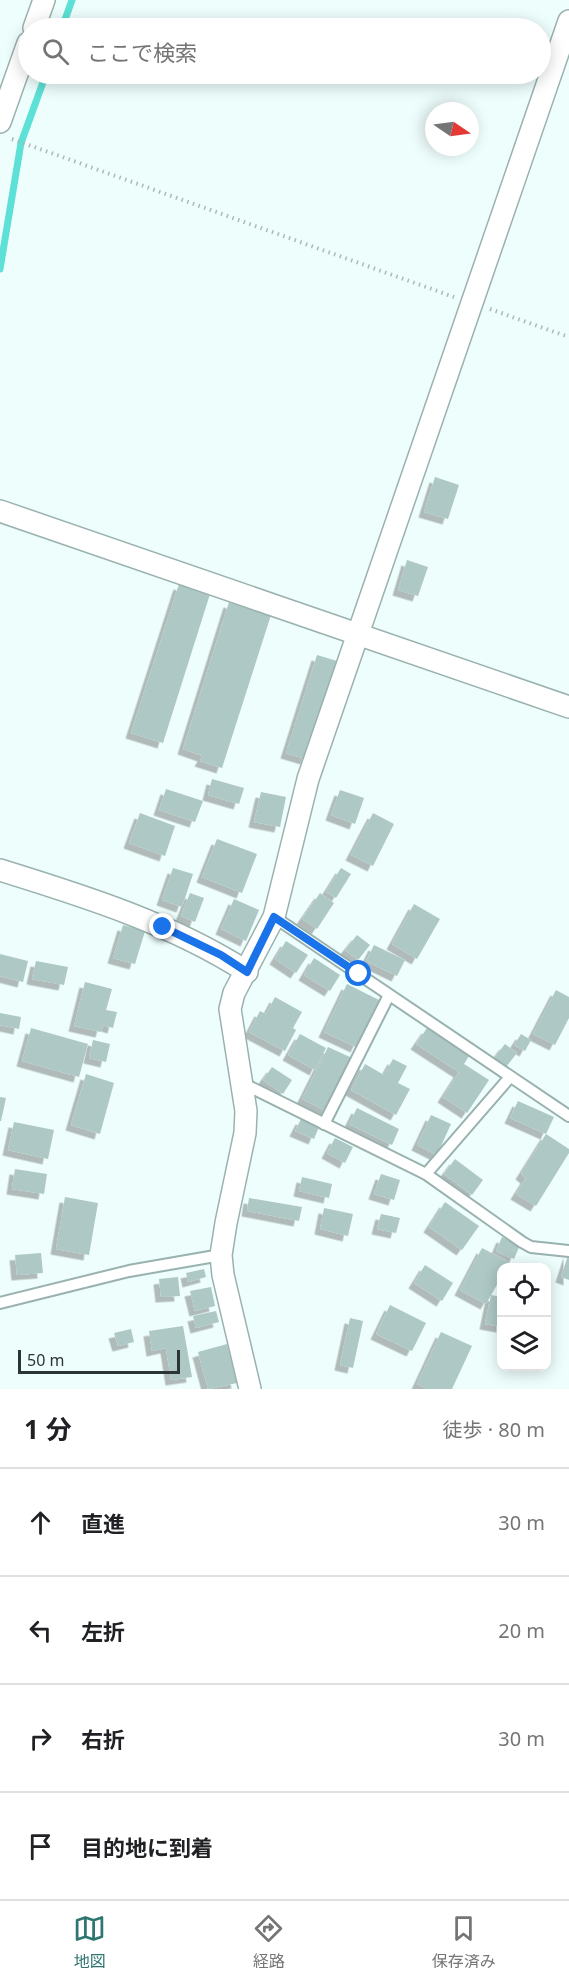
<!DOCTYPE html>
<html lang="ja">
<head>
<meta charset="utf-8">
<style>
	:root { --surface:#fff; --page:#f2f2f2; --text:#202124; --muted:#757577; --line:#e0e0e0; --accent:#2e7670 }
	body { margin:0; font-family:"Noto Sans","Noto Sans JP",sans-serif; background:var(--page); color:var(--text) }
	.controls { position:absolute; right:18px; bottom:18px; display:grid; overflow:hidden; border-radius:12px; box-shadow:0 3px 15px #0003 }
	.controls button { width:54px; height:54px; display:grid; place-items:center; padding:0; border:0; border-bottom:2px solid var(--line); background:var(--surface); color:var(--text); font:30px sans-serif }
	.compass { position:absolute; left:425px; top:102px; width:54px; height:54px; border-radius:50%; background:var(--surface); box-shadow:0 3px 15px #0003; rotate:103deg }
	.scale { position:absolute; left:18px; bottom:15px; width:162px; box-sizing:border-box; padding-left:6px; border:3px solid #2b3534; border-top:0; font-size:16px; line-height:21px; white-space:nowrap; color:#2b3534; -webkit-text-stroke:4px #eefefc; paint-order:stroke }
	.stop { position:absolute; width:18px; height:18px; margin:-14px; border:4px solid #1a73e8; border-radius:50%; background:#fff }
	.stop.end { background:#1a73e8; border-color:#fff; box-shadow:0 2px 6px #0008 }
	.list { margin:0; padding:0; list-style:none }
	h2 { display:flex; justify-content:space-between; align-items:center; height:78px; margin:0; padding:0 24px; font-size:26px }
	h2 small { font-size:20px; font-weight:400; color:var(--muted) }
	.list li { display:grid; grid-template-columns:39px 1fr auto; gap:18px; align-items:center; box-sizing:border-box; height:108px; padding:0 24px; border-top:2px solid var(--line) }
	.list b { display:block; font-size:22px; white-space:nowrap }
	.list em { font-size:20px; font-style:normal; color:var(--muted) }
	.icon { flex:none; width:33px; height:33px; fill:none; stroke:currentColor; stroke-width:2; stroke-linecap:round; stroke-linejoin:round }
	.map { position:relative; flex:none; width:569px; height:1389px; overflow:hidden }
	.search { position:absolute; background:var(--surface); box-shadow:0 3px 15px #0003; left:18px; right:18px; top:18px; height:66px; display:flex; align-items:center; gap:15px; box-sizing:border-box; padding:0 21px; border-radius:33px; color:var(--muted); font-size:22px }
	.sheet { height:510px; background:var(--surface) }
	nav { display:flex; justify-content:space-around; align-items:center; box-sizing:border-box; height:84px; border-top:2px solid var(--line); background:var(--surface); font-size:16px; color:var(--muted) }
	nav a { display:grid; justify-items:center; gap:3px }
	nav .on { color:var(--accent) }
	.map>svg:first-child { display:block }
</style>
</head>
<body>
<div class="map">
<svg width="569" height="1389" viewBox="0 0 569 1389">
	<defs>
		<filter id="shadow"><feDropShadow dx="-5.5" dy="5.5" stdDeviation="0" flood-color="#0004"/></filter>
	</defs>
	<rect width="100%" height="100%" fill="#eefefc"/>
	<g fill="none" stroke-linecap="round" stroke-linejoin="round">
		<g stroke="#5de0d5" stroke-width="7">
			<path d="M62,28L72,0"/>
			<path d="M0,269L21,143L46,74"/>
		</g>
	</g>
	<g fill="#aec8c5" filter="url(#shadow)">
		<path d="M435,477L459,485L448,519L424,512Z"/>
		<path d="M407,560L428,567L418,596L398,590Z"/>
		<path d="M179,584L210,594L163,743L131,733Z"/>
		<path d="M229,602L271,615L222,768L200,761L203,756L183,749Z"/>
		<path d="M317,655L337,661L306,759L286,753Z"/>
		<path d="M212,779L244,788L239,804L208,795Z"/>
		<path d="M166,789L203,801L195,822L159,810Z"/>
		<path d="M340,790L364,798L355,824L331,815Z"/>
		<path d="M261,792L286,797L280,827L254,822Z"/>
		<path d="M140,813L175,826L165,856L129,843Z"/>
		<path d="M373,813L394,824L373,866L351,855Z"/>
		<path d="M217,839L257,854L242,893L202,877Z"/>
		<path d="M173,868L193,874L182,907L162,900Z"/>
		<path d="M341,868L351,874L336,898L326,892Z"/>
		<path d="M190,893L204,898L195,922L181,916Z"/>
		<path d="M320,893L334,903L317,929L302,919Z"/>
		<path d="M234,899L259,910L246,941L221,929Z"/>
		<path d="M414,904L440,919L417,959L392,944Z"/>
		<path d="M123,925L145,931L135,964L113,958Z"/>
		<path d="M357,935L370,945L358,960L345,950Z"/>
		<path d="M286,941L308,955L296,973L275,959Z"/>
		<path d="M374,945L405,960L397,976L366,961Z"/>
		<path d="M0,954L28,961L23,982L0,976Z"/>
		<path d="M314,958L340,975L330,991L304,975Z"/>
		<path d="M36,961L68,967L64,985L32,979Z"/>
		<path d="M85,982L112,989L106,1010L117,1012L113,1028L103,1025L101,1032L74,1026Z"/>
		<path d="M347,984L379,1000L356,1047L324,1032Z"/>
		<path d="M556,990L569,997V1018L555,1045L533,1034Z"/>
		<path d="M275,997L302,1012L293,1028L296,1030L285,1051L249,1032L260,1011L266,1014Z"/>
		<path d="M0,1013L21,1017L19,1029L0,1025Z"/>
		<path d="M31,1028L88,1044L79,1077L22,1061Z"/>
		<path d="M427,1028L469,1056L464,1064L489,1080L467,1113L443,1097L459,1072L416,1044Z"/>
		<path d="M300,1034L326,1048L315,1070L288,1055Z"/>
		<path d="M521,1034L531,1040L525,1051L514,1045Z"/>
		<path d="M93,1040L110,1044L106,1062L89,1058Z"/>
		<path d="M505,1044L517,1053L506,1067L494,1058Z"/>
		<path d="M328,1047L352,1058L326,1111L302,1099Z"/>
		<path d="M393,1059L407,1066L398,1083L410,1089L396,1115L351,1090L365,1064L384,1075Z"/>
		<path d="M272,1067L292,1080L283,1094L263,1080Z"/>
		<path d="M86,1074L114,1083L100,1134L71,1125Z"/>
		<path d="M0,1097L6,1098L1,1121H0Z"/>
		<path d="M518,1101L554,1117L546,1134L510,1118Z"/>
		<path d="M357,1108L399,1129L392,1145L349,1124Z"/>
		<path d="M431,1115L451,1124L437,1155L417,1145Z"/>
		<path d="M301,1119L319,1127L314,1139L295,1131Z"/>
		<path d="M14,1122L54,1130L48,1159L8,1150Z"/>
		<path d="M546,1134L569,1149V1153L536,1206L516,1194L526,1178L521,1174Z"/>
		<path d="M335,1138L353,1147L345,1163L327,1153Z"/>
		<path d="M455,1159L483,1180L472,1195L444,1174Z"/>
		<path d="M15,1169L47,1174L44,1194L12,1189Z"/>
		<path d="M381,1174L400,1180L394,1200L374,1194Z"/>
		<path d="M302,1177L332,1184L329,1198L299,1191Z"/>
		<path d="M65,1197L98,1203L89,1255L56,1249Z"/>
		<path d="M249,1198L302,1207L299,1221L247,1211Z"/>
		<path d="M445,1202L479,1226L462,1250L429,1227Z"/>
		<path d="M324,1208L353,1214L348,1236L320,1229Z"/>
		<path d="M381,1214L400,1218L396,1233L377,1229Z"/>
		<path d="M502,1237L520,1245L514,1259L496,1251Z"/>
		<path d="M482,1248L509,1262L506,1268H502V1276L486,1304L460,1290Z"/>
		<path d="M569,1252V1280L561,1277Z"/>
		<path d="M41,1253L43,1273L17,1275L15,1255Z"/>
		<path d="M425,1265L453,1283L442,1301L414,1283Z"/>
		<path d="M204,1269L206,1277L188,1282L186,1273Z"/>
		<path d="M178,1277L180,1296L161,1297L159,1279Z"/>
		<path d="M211,1287L215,1306L195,1311L190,1291Z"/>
		<path d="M491,1295L502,1297V1327L485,1324Z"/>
		<path d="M390,1305L426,1323L412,1351L376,1334Z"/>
		<path d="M216,1311L219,1322L196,1328L193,1316Z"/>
		<path d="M350,1318L363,1321L353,1368L340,1365Z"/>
		<path d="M183,1326L192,1377L171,1380L166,1348L152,1351L149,1331Z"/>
		<path d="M131,1329L134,1342L118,1346L114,1333Z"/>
		<path d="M441,1332L472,1346L452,1389H427L417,1384Z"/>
		<path d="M227,1344L237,1383L208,1389L198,1352Z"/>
	</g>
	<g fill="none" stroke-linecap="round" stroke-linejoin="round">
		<defs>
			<g id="service">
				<path d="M274,917L569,1116"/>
				<path d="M242,1083L426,1174L522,1242L531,1247L569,1251"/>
				<path d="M324,1124L389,995"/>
				<path d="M426,1174L510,1077"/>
				<path d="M0,1303L129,1271L221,1255"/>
			</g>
			<g id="minor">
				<path d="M34,28L44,0"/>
				<path d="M0,122L28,43"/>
				<path d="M0,511L569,707"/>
				<path d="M0,870C84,896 173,924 247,972"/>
				<path d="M250,1389L223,1275L221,1255L226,1223L245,1133L246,1111L230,1009L234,993L274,917L308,779L569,21"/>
			</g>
		</defs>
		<use href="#service" stroke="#99b2af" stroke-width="14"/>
		<use href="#minor" stroke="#99b2af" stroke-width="24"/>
		<g stroke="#abb9b7" stroke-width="4" stroke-dasharray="1.5 4.5" stroke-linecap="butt">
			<path d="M12,139L454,297"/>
			<path d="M490,309L569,337"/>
		</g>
		<use href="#service" stroke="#fff" stroke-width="10"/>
		<use href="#minor" stroke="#fff" stroke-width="21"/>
	</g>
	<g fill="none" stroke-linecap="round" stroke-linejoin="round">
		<path stroke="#1a73e8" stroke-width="8" d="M163,927L221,955L247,972L274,917L359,974"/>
	</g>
</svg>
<div class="controls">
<button><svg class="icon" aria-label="locate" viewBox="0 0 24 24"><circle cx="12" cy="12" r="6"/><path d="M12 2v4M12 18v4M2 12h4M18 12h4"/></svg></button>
<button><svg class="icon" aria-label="layers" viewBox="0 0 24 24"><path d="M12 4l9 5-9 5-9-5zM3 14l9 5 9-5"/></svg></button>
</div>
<svg class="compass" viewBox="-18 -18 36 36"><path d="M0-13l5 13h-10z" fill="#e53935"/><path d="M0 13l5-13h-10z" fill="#757577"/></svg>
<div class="scale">50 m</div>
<div class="stop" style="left:359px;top:974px"></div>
<div class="stop end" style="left:163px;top:927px"></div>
<div class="search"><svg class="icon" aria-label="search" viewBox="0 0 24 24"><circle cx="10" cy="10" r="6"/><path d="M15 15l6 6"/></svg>ここで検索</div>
</div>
<section class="sheet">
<h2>1 分<small>徒歩 · 80 m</small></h2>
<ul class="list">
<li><svg class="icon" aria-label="ahead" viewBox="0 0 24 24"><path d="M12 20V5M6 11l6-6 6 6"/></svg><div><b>直進</b></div><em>30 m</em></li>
<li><svg class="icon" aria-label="left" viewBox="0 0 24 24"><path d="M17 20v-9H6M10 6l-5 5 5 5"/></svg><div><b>左折</b></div><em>20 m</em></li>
<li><svg class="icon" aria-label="right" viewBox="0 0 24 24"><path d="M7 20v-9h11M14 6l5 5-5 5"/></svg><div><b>右折</b></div><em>30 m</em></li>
<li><svg class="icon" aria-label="arrive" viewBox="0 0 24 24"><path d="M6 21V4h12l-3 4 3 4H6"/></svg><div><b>目的地に到着</b></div></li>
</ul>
</section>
<nav>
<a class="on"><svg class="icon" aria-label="map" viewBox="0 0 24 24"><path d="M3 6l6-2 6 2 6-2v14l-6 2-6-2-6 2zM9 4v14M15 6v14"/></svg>地図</a>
<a><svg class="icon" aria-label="directions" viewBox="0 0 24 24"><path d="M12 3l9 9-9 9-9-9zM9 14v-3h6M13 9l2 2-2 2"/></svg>経路</a>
<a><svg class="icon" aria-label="saved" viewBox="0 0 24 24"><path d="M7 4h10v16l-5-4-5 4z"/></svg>保存済み</a>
</nav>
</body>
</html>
